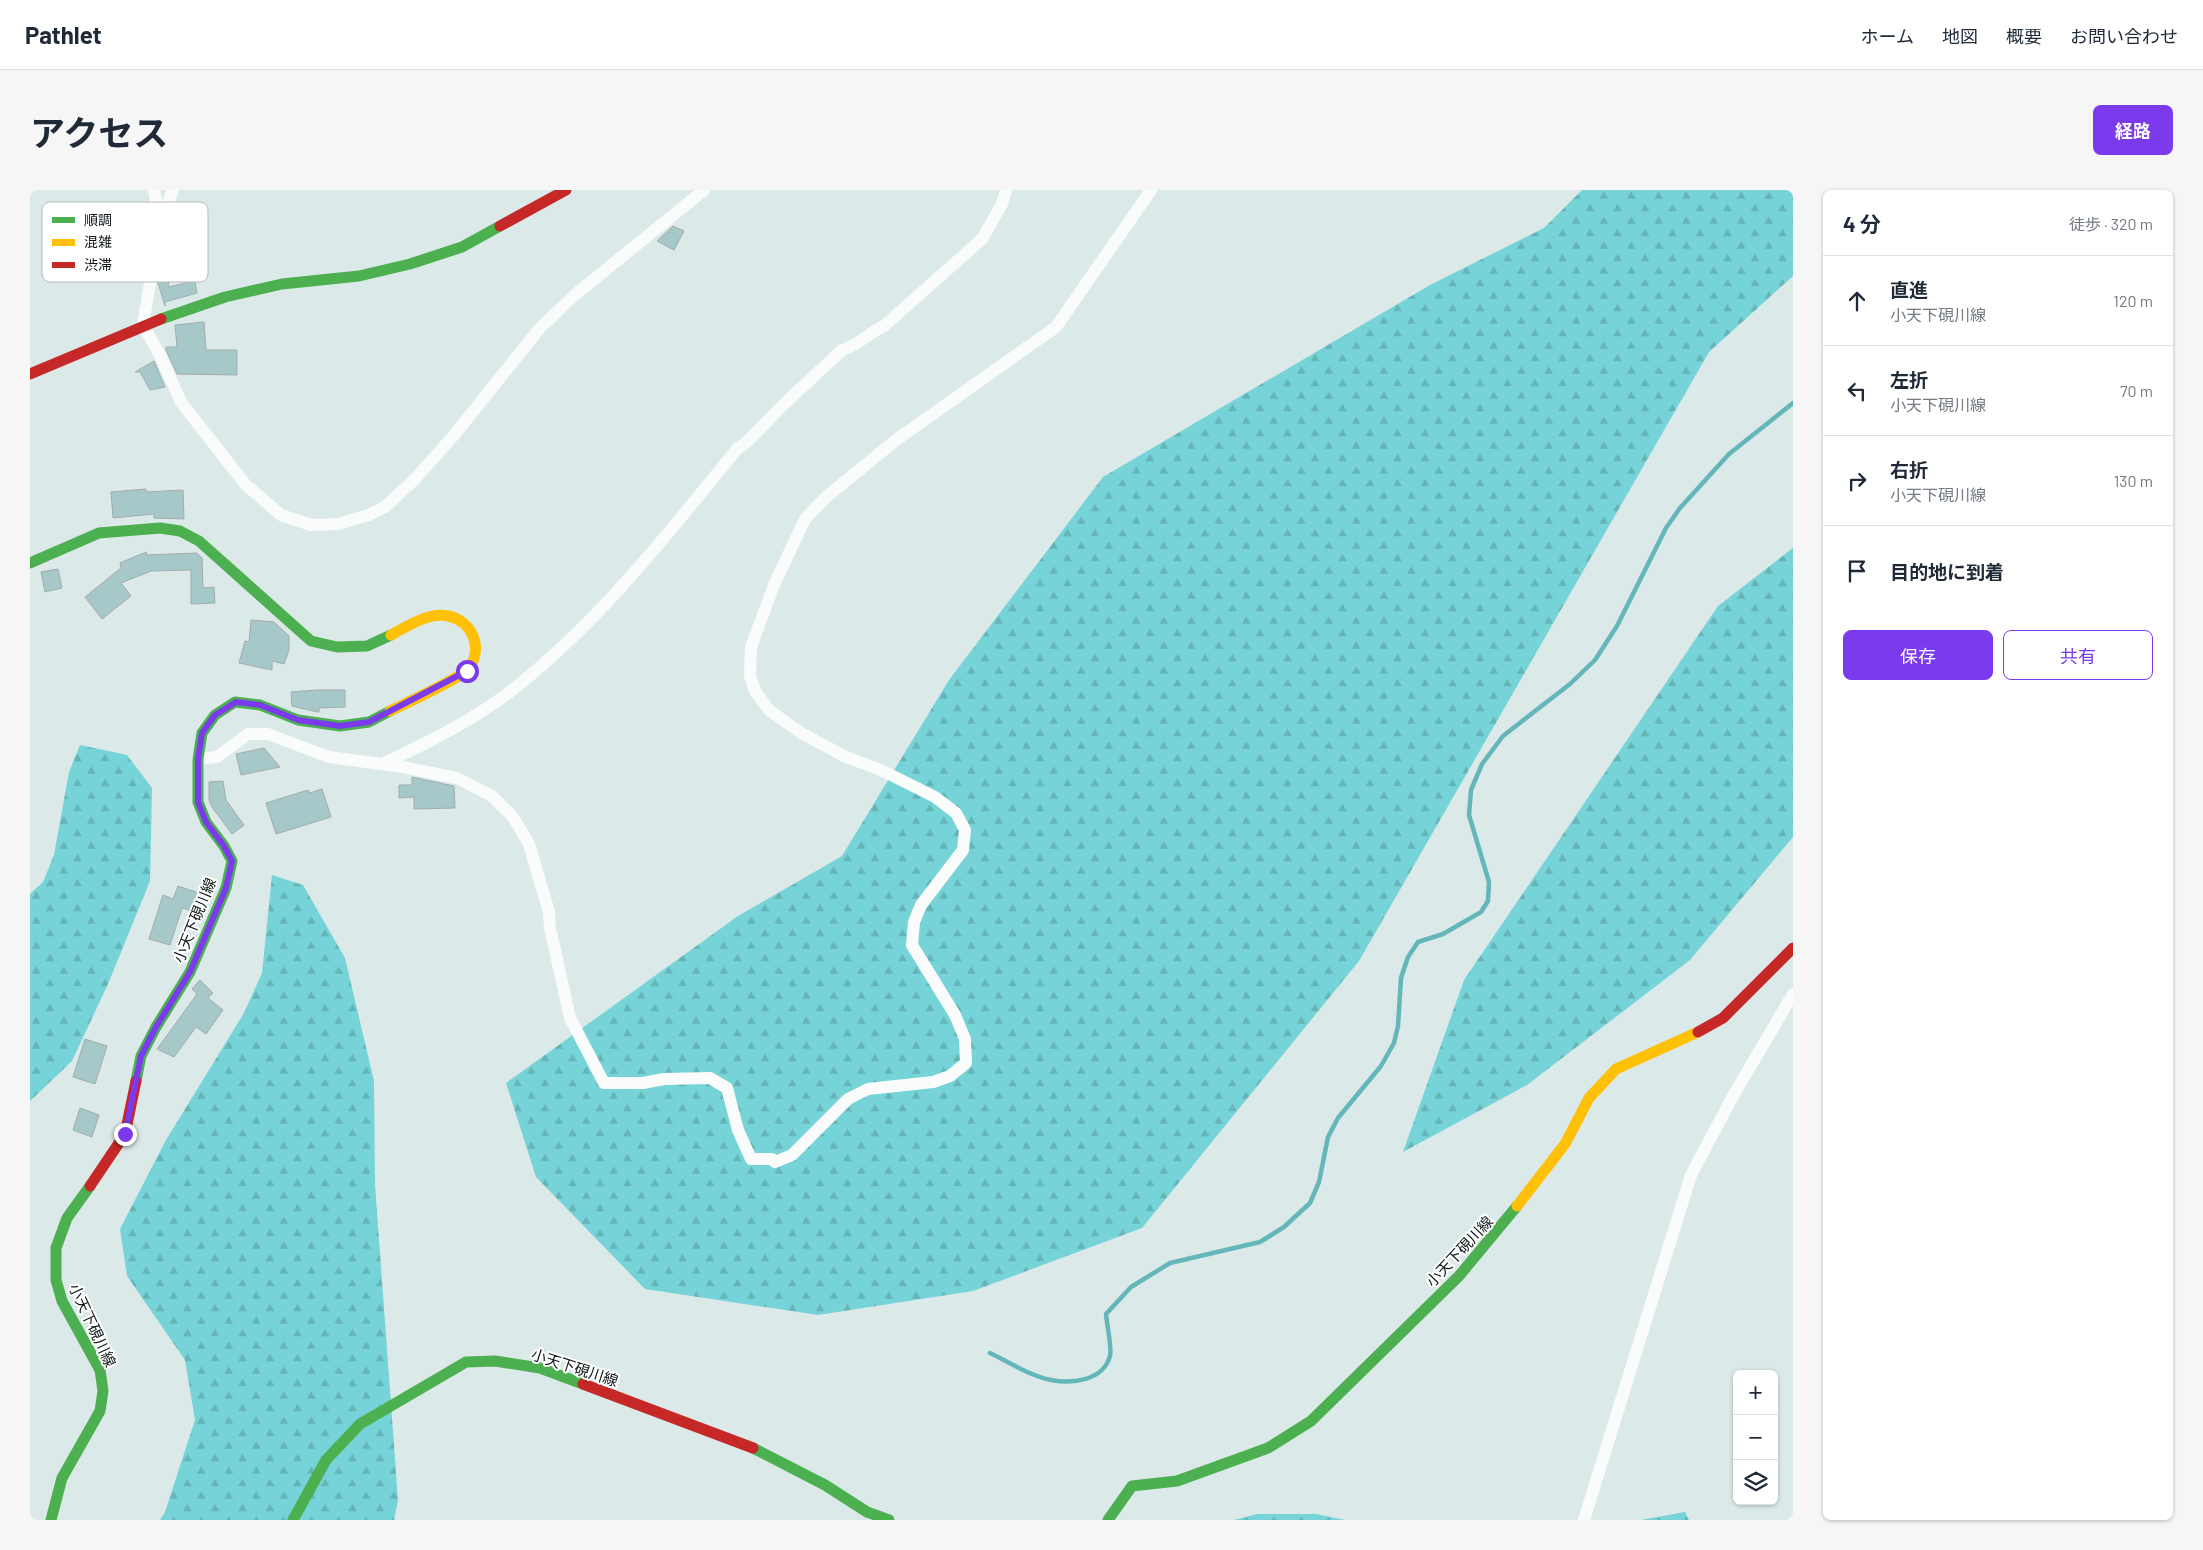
<!DOCTYPE html>
<html lang="ja">
<head>
<meta charset="utf-8">
<style>
	:root { --surface:#fff; --page:#f6f6f7; --text:#1f2937; --muted:#747a83; --line:#e0e1e3; --accent:#7c3aed }
	body { margin:0; font-family:Barlow,"Noto Sans JP",sans-serif; background:var(--page); color:var(--text) }
	.controls { position:absolute; right:15px; bottom:15px; display:grid; overflow:hidden; border-radius:8px; box-shadow:0 1px 4px #0004 }
	.controls button { width:45px; height:45px; display:grid; place-items:center; padding:0; border:0; border-bottom:1px solid var(--line); background:var(--surface); color:var(--text); font:25px sans-serif }
	.stop { position:absolute; width:15px; height:15px; margin:-11px; border:4px solid #7c3aed; border-radius:50%; background:#fff }
	.stop.end { background:#7c3aed; border-color:#fff; box-shadow:0 1px 5px #0008 }
	.list { margin:0; padding:0; list-style:none }
	h2 { display:flex; justify-content:space-between; align-items:center; height:65px; margin:0; padding:0 20px; font-size:21px }
	h2 small { font-size:16px; font-weight:400; color:var(--muted) }
	.list li { display:grid; grid-template-columns:32px 1fr auto; gap:15px; align-items:center; box-sizing:border-box; height:90px; padding:0 20px; border-top:1px solid var(--line) }
	.list b { display:block; font-size:19px; white-space:nowrap }
	.list p { margin:0; font-size:16px; white-space:nowrap; color:var(--muted) }
	.list em { font-size:16px; font-style:normal; color:var(--muted) }
	.actions { display:flex; gap:10px; padding:15px 20px }
	.actions a { flex:1; padding:11px 0; border:1px solid var(--accent); border-radius:8px; text-align:center; font-size:18px; color:var(--accent) }
	.actions .main { background:var(--accent); color:#fff }
	.icon { flex:none; width:28px; height:28px; fill:none; stroke:currentColor; stroke-width:2; stroke-linecap:round; stroke-linejoin:round }
	.map { position:relative; flex:none; width:1763px; height:1330px; overflow:hidden; border-radius:8px }
	header { display:flex; align-items:center; gap:30px; box-sizing:border-box; height:70px; padding:0 25px; background:var(--surface); border-bottom:1px solid var(--line) }
	header strong { font-size:24px }
	nav { display:flex; gap:28px; margin-inline-start:auto; font-size:18px }
	.intro { display:flex; align-items:center; justify-content:space-between; box-sizing:border-box; height:120px; padding:0 30px }
	h1 { margin:0; font-size:35px }
	.button { padding:12px 22px; border-radius:8px; background:var(--accent); color:#fff; font-size:18px; font-weight:700 }
	main { display:flex; gap:30px; padding:0 30px }
	aside { flex:1; background:var(--surface); border-radius:8px; box-shadow:0 1px 4px #0004 }
	.map>svg:first-child { display:block }
</style>
</head>
<body>
<header>
<strong>Pathlet</strong>
<nav><a>ホーム</a><a>地図</a><a>概要</a><a>お問い合わせ</a></nav>
</header>
<div class="intro"><h1>アクセス</h1><a class="button">経路</a></div>
<main>
<div class="map">
<svg width="1763" height="1330" viewBox="0 0 1763 1330">
	<defs>
		<pattern id="forest-firs" width="22" height="20" patternUnits="userSpaceOnUse" patternTransform="scale(1.25)"><rect width="22" height="20" fill="#76d3d7"/><path d="M5 1l3.5 6h-7zM16 11l3.5 6h-7z" fill="#65b4b8"/></pattern>
	</defs>
	<rect width="100%" height="100%" fill="#dce9e9"/>
	<g fill="url(#forest-firs)">
		<path d="M1552,0H1763V86L1679,162L1329,771L1112,1038L943,1101L788,1125L615,1099L506,987L476,893L708,726L812,666L919,490L1073,287L1400,95L1514,38Z"/>
		<path d="M1763,358V647L1660,770L1497,895L1373,962L1434,790L1688,416Z"/>
		<path d="M50,555L97,565L122,598L120,691L78,794L42,871L0,911V704L13,692L24,665L39,582Z"/>
		<path d="M242,685L273,695L315,768L344,891L345,995L368,1310L364,1330H130L135,1322L165,1230L155,1170L97,1086L90,1039L136,950L214,823L232,783Z"/>
		<path d="M1655,1322L1659,1330H1611Z"/>
		<path d="M1227,1324H1286L1315,1330H1204Z"/>
	</g>
	<g fill="none" stroke-linecap="round" stroke-linejoin="round">
		<path stroke="#65b6b9" stroke-width="4.5" d="M960,1163C979,1172 1000,1186 1021,1190C1042,1194 1073,1191 1080,1166C1082,1157 1077,1136 1076,1124L1101,1097L1140,1073L1230,1052L1254,1037L1280,1013L1289,992L1298,947L1308,928L1351,876L1364,853L1368,836L1371,788L1378,767L1388,752L1413,744L1451,722L1458,711L1459,692L1439,625L1441,600L1452,574L1473,546L1540,494L1565,470L1587,436L1636,338L1650,318L1699,264L1763,213"/>
	</g>
	<g fill="#a6c8c9" stroke="#a2acac">
		<path d="M643,36L654,41L644,60L627,51Z"/>
		<path d="M132,71L143,73L138,97L165,91L167,103L135,112V116L128,93Z"/>
		<path d="M174,132L176,160H207V185L147,184L136,160V157H147L145,135Z"/>
		<path d="M124,171L135,197L120,200L110,182H105Z"/>
		<path d="M116,299V302L153,300L154,329L124,328V324L83,328L81,302Z"/>
		<path d="M116,362L117,365L167,363L172,368L173,398L184,397L185,413L161,414V380L121,381L91,393L101,406L72,429L55,407L91,378L90,373Z"/>
		<path d="M28,379L32,398L15,402L11,382Z"/>
		<path d="M221,430L244,432L259,446V460L254,474L242,471V480L209,473L215,451L219,452Z"/>
		<path d="M287,500H315V517L289,518V522H287L262,516L261,502Z"/>
		<path d="M234,558L250,577L211,585L206,564Z"/>
		<path d="M382,587L424,596L425,618L384,619V607L369,608V595H382Z"/>
		<path d="M193,591L196,610L214,635L202,644L182,617L179,610V592Z"/>
		<path d="M292,599L301,627L246,644L236,613L278,600L280,603Z"/>
		<path d="M148,696L172,704L166,722L152,718L140,755L119,749L133,705L143,709Z"/>
		<path d="M170,790L183,803L178,808L193,820L176,844L166,837L144,867L127,859L167,804L162,799Z"/>
		<path d="M55,849L77,856L65,894L43,887Z"/>
		<path d="M50,918L69,925L62,947L43,940Z"/>
	</g>
	<g fill="none" stroke-linecap="round" stroke-linejoin="round">
		<g stroke="#fafcfc" stroke-width="12">
			<path d="M124,0L130,33"/>
			<path d="M143,0L130,33L113,135L131,167L151,212L215,294L251,325L281,335L308,334L338,325L355,317L385,289L425,244L510,138L546,104L674,0"/>
			<path d="M168,569L187,567L218,544H238L299,567L373,577L427,588L462,606L483,627L499,654L519,722L520,738L540,828L574,893H613L634,889L680,888L697,898L708,940L721,969H742L745,972L762,965L818,909L838,899L903,892L920,886L936,873L935,849L925,825L882,755L884,732L891,715L933,660L935,640L926,623L905,607L851,580L816,567L771,543L739,520L725,501L720,486L721,457L744,395L775,329L795,308L866,250L1026,137L1121,0"/>
			<path d="M352,574C397,553 442,531 481,501C569,432 637,345 707,259L717,252L751,217L812,160C827,156 840,142 854,136L952,49L972,14L976,0"/>
			<path d="M1554,1330L1661,985L1703,906L1763,804"/>
		</g>
		<g stroke="#4caf50" stroke-width="11">
			<path d="M131,129L195,107L252,94L329,86L380,74L432,57L470,36"/>
			<path d="M0,373L69,343L130,338L150,341L169,351L281,451L307,457L337,456L361,445"/>
			<path d="M106,891L111,866L126,837L160,782L196,698L202,671L194,656L176,632L168,612V569L172,543L185,525L205,512L230,515L268,530L310,536L339,532L360,521"/>
			<path d="M723,1258L795,1295L837,1322L859,1330"/>
			<path d="M21,1330L32,1288L70,1221L73,1201L70,1180L32,1111L26,1090V1058L37,1028L60,996"/>
			<path d="M263,1330L296,1270L330,1234L436,1172L465,1171L510,1178L553,1194"/>
			<path d="M1078,1330L1102,1296L1147,1291L1238,1258L1281,1231L1429,1086L1487,1016"/>
		</g>
		<g stroke="#ffc107" stroke-width="11">
			<path d="M360,521C374,514 431,488 438,479C454,460 443,431 418,426C398,422 378,436 361,445"/>
			<path d="M1487,1016L1535,954L1559,908L1586,879L1668,842"/>
		</g>
		<g stroke="#c62828" stroke-width="11">
			<path d="M470,36L536,0"/>
			<path d="M0,184L131,129"/>
			<path d="M1668,842L1693,828L1763,758"/>
			<path d="M60,996L95,944L106,891"/>
			<path d="M553,1194L723,1258"/>
		</g>
	</g>
	<g fill="none" stroke-linecap="round" stroke-linejoin="round">
		<path stroke="#7c3aed" stroke-width="6" d="M95,944L111,866L126,837L160,782L196,698L202,671L194,656L176,632L168,612V569L172,543L185,525L206,512L230,515L268,530L310,536L339,532L437,481"/>
	</g>
	<g text-anchor="middle" dominant-baseline="central" stroke-width="4" stroke-linejoin="round" paint-order="stroke">
		<g font-size="15" fill="#0f1718" stroke="#fff">
			<text transform="translate(164 730) rotate(-68)">小天下硯川線</text>
			<text transform="translate(1429 1061) rotate(-47)">小天下硯川線</text>
			<text transform="translate(63 1135) rotate(65)">小天下硯川線</text>
			<text transform="translate(545 1177) rotate(18)">小天下硯川線</text>
		</g>
	</g>
	<rect x="12" y="12" width="166" height="80" rx="8" fill="#fff" stroke="#b7b9ba" stroke-width="1"/>
	<rect x="22" y="27" width="23" height="6" fill="#4caf50"/>
	<rect x="22" y="49" width="23" height="7" fill="#ffc107"/>
	<rect x="22" y="72" width="23" height="6" fill="#c62828"/>
	<g font-size="14" fill="#0f1718">
		<text x="54" y="35">順調</text>
		<text x="54" y="57">混雑</text>
		<text x="54" y="80">渋滞</text>
	</g>
</svg>
<div class="controls">
<button>+</button>
<button>−</button>
<button><svg class="icon" aria-label="layers" viewBox="0 0 24 24"><path d="M12 4l9 5-9 5-9-5zM3 14l9 5 9-5"/></svg></button>
</div>
<div class="stop" style="left:437px;top:481px"></div>
<div class="stop end" style="left:95px;top:944px"></div>
</div>
<aside>
<h2>4 分<small>徒歩 · 320 m</small></h2>
<ul class="list">
<li><svg class="icon" aria-label="ahead" viewBox="0 0 24 24"><path d="M12 20V5M6 11l6-6 6 6"/></svg><div><b>直進</b><p>小天下硯川線</p></div><em>120 m</em></li>
<li><svg class="icon" aria-label="left" viewBox="0 0 24 24"><path d="M17 20v-9H6M10 6l-5 5 5 5"/></svg><div><b>左折</b><p>小天下硯川線</p></div><em>70 m</em></li>
<li><svg class="icon" aria-label="right" viewBox="0 0 24 24"><path d="M7 20v-9h11M14 6l5 5-5 5"/></svg><div><b>右折</b><p>小天下硯川線</p></div><em>130 m</em></li>
<li><svg class="icon" aria-label="arrive" viewBox="0 0 24 24"><path d="M6 21V4h12l-3 4 3 4H6"/></svg><div><b>目的地に到着</b></div></li>
</ul>
<div class="actions"><a class="main">保存</a><a>共有</a></div>
</aside>
</main>
</body>
</html>
